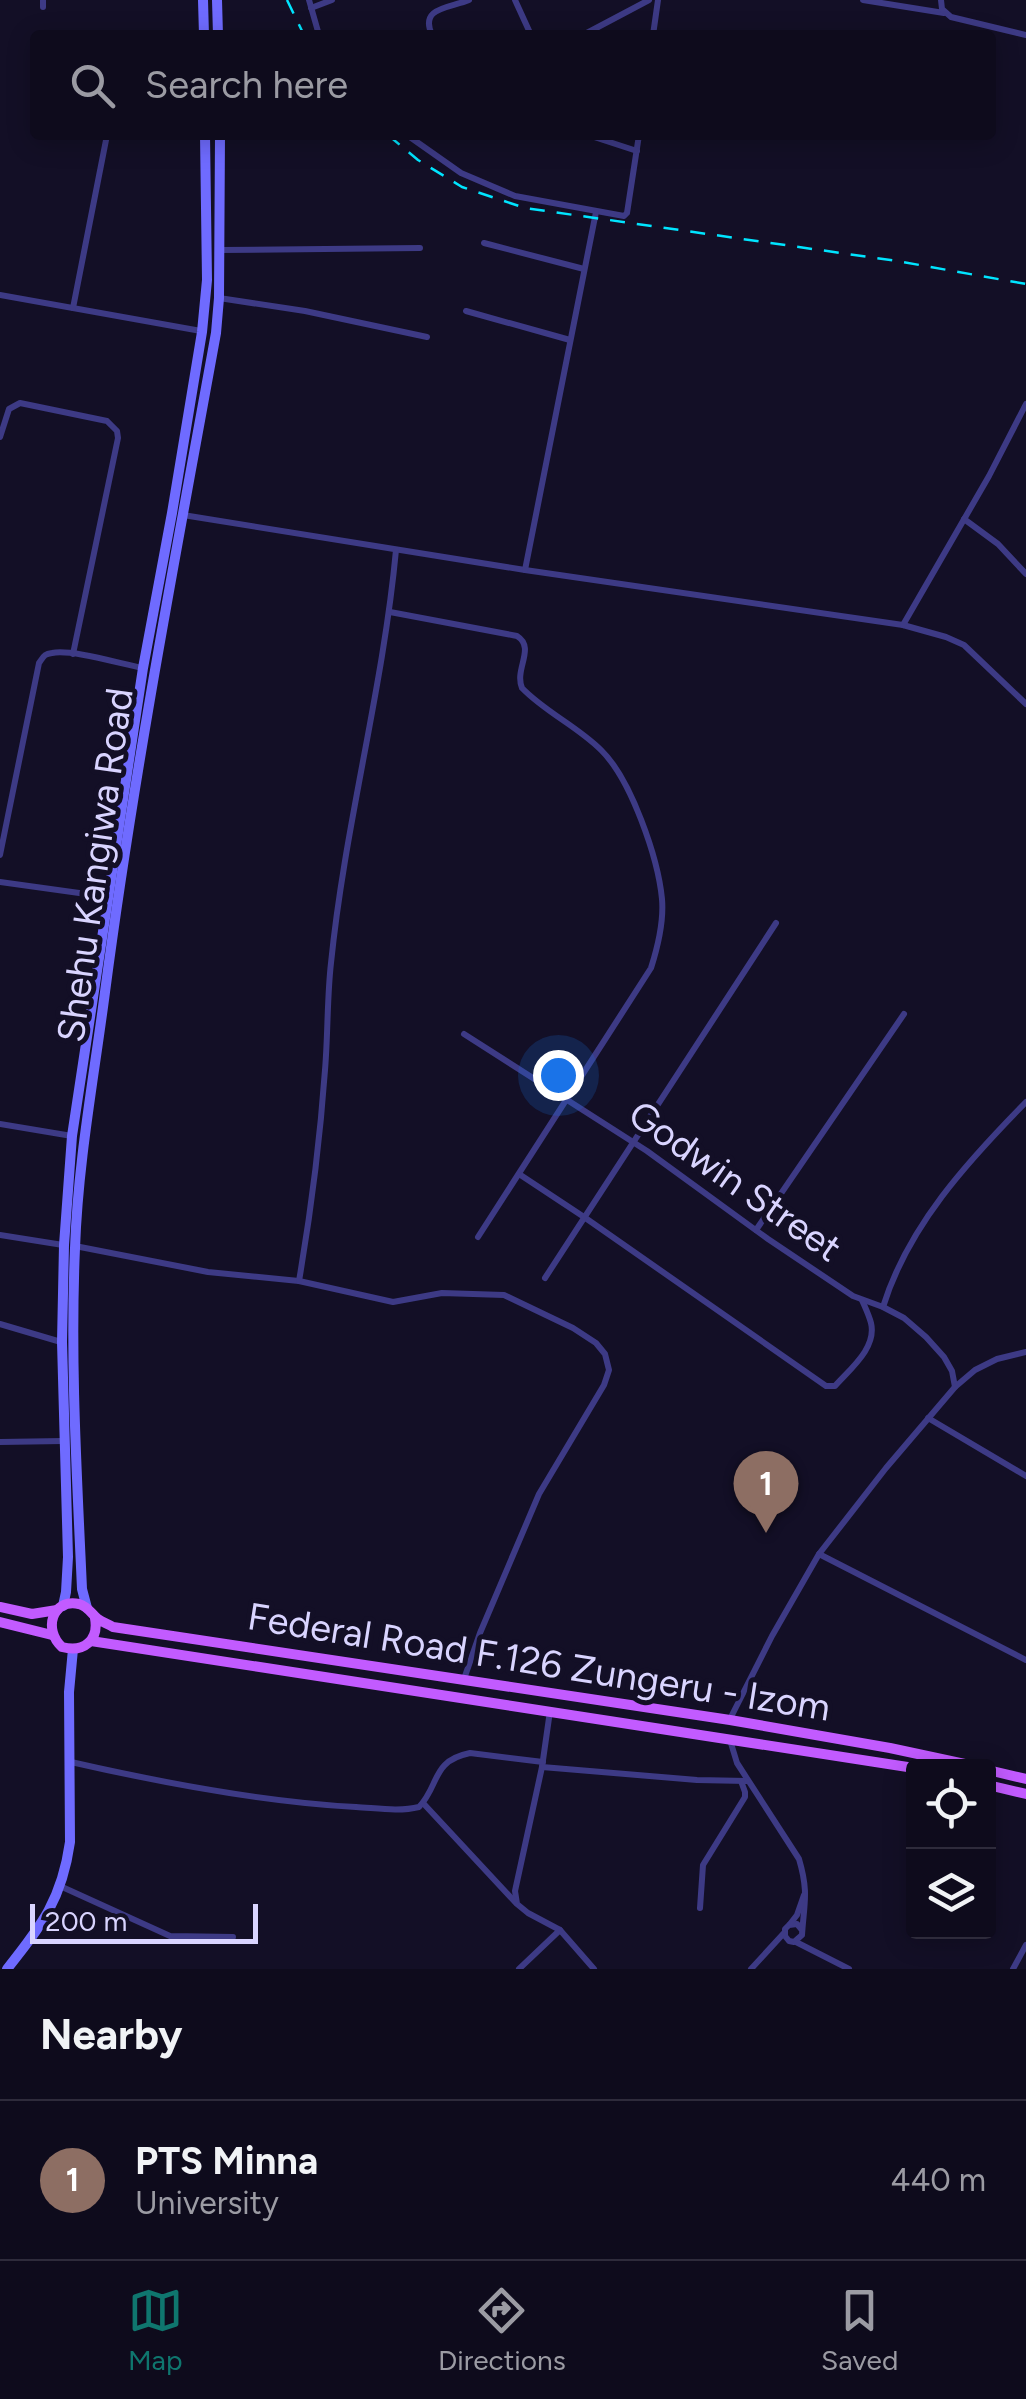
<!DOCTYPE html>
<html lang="en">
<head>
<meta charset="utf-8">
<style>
	:root { --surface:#0e0b1c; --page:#171425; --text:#f1f3f6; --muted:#9b9ba3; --line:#2e2b3b; --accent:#0f766e }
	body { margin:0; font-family:Figtree,sans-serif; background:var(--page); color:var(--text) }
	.controls { position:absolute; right:30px; bottom:30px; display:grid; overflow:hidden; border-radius:10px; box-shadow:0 5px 25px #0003 }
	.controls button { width:90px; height:90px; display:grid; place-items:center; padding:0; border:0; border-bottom:2px solid var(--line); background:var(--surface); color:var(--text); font:50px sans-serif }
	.scale { position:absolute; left:30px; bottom:25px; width:228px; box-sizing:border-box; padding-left:10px; border:5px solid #d9d4ff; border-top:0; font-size:28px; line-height:35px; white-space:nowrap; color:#d9d4ff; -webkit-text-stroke:8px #130f26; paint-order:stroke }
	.you { position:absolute; left:558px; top:1075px; width:35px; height:35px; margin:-25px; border:8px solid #fff; border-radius:50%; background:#1a73e8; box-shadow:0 0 0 15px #1a73e833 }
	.badge { display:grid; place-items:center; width:65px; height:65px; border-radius:50%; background:var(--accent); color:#fff; font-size:32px; font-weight:700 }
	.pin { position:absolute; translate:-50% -82px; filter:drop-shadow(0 2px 5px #0008) }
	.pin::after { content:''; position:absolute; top:52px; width:35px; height:30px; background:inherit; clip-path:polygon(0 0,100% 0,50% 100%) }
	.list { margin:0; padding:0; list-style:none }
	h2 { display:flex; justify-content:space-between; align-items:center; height:130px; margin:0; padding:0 40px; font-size:42px }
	h2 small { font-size:32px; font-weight:400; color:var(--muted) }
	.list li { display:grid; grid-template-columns:65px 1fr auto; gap:30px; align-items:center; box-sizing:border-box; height:160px; padding:0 40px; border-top:2px solid var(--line) }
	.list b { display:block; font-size:38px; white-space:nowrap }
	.list p { margin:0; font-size:32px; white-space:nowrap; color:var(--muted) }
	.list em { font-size:32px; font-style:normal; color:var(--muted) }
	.icon { flex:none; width:55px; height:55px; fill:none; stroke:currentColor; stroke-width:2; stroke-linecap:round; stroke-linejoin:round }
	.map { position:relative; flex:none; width:1026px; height:1969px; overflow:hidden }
	.search { position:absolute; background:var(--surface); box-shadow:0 5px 25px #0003; left:30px; right:30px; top:30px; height:110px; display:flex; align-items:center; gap:25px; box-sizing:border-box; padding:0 35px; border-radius:10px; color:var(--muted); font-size:38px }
	.sheet { height:290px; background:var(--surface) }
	nav { display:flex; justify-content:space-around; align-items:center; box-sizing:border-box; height:140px; border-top:2px solid var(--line); background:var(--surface); font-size:28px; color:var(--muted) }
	nav a { display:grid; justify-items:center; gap:5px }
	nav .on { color:var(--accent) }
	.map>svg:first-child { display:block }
</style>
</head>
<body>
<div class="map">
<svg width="1026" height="1969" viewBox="0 0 1026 1969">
	<rect width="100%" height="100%" fill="#130f26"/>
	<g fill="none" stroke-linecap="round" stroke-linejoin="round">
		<g stroke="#3d3a85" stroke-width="6">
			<path d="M309,0L319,35"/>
			<path d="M515,0L531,35"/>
			<path d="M863,0L944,13"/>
			<path d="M941,0L942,9L951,17L1026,35"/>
			<path d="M43,7V0"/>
			<path d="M311,8L332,0"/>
			<path d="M432,35C419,7 450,8 469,0"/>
			<path d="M583,35L649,0"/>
			<path d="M653,35L658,0"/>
			<path d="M407,135L461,173L515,196L624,216L627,213L639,135"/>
			<path d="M588,135L637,151"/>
			<path d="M484,243L584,269"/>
			<path d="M220,250L420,248"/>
			<path d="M0,295L201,331"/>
			<path d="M219,298L305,311L427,337"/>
			<path d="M73,308L107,135"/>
			<path d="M466,311L570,340"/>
			<path d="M0,437L9,409L20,403L107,421L117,431L118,438L73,654"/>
			<path d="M183,515L525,570L903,625L946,637L964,645L1026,704"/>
			<path d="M964,519L998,544L1026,574"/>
			<path d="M525,570L596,212"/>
			<path d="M390,612L517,636C536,648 514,669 522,688C545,712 577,726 601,750C631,779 658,858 662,899C664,922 658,946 651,968L478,1237"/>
			<path d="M903,625L989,476L1026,404"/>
			<path d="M0,855L39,663C44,656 44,654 52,653C72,649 121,664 143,668"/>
			<path d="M0,882L108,897"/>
			<path d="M464,1034L647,1151L768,1239L853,1296L883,1307L904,1318L926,1337L944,1357L952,1371L955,1387"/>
			<path d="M0,1124L72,1136"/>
			<path d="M519,1174L584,1217L826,1386H835C850,1369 877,1348 871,1323C869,1315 865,1307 862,1300"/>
			<path d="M756,1230L904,1014"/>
			<path d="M0,1235L63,1245"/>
			<path d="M75,1246L208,1272L299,1281L393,1302L442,1293L504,1295L573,1328L596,1343L605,1354L609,1370L604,1385L539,1494L480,1633L464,1679"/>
			<path d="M545,1278L776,923"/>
			<path d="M299,1281C311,1211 320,1140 325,1070C328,1034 327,998 331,963C345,824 383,689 396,550"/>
			<path d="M883,1307C908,1226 968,1161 1026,1102"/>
			<path d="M0,1324L61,1342"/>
			<path d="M928,1418L1026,1476"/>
			<path d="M0,1442L63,1441"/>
			<path d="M819,1554L1026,1660"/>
			<path d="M550,1711L542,1767L515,1891L517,1904L528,1913L560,1930L594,1969"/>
			<path d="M730,1719L772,1636L819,1554L886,1468L955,1387L975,1370L997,1359L1026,1352"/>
			<path d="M730,1740L737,1763L799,1859C809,1893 804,1903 802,1935L794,1942L789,1941L785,1936V1929L789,1925L797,1924L802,1930"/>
			<path d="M71,1762C163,1783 262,1802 356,1807C376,1808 399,1812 419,1807C440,1785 431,1761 470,1753L543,1762"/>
			<path d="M542,1767L697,1780L747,1781"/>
			<path d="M423,1803L516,1903"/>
			<path d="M60,1886L170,1936L233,1937"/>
			<path d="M700,1908L703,1865L745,1797V1792L741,1781"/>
			<path d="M790,1924L797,1915L804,1895"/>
			<path d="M796,1942L849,1969"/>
			<path d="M519,1969L560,1930"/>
			<path d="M751,1969L784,1933"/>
			<path d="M1013,1969L1026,1945"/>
		</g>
		<g stroke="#6f6bff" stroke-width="10">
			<path d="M203,0L204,35"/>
			<path d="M217,0L218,35"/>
			<path d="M63,1606L66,1592L68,1557L62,1342L64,1245L72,1136L143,668L172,513L202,332L207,280L205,135"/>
			<path d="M87,1608L82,1589C77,1476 70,1362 75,1248C78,1162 94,1077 105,992C134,771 176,553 216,333L219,298L220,135"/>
			<path d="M7,1969C42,1925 62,1899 70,1842L69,1692L73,1649"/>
		</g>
		<g stroke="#c25bff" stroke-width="10">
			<path d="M0,1607L32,1614L57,1610"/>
			<path d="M95,1618C99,1640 84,1653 62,1647C43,1630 52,1598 79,1604C89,1607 91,1614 98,1619C102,1622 108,1624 113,1627L730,1720L890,1748L974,1766"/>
			<path d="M0,1622L52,1635"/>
			<path d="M91,1641L914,1768"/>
			<path d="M988,1770L1026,1779"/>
			<path d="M988,1785L1026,1794"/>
		</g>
		<g stroke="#00e5ff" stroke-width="2.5" stroke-dasharray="15 12" stroke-linecap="butt">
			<path d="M287,0L304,35"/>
			<path d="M388,135L418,160L462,187L525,208L897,261L1026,284"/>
		</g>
	</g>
	<g text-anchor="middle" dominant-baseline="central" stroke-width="10" stroke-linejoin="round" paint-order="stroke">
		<g font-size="38" fill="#d9d4ff" stroke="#130f26">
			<text transform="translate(95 865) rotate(-82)">Shehu Kangiwa Road</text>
			<text transform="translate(735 1181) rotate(35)">Godwin Street</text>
			<text transform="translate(539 1662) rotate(9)">Federal Road F.126 Zungeru - Izom</text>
		</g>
	</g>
</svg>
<div class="controls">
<button><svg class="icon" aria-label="locate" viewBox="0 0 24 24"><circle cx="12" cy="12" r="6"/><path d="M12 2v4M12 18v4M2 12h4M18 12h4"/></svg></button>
<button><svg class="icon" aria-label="layers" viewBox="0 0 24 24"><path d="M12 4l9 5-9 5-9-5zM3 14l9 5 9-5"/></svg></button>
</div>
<div class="scale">200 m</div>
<div class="you"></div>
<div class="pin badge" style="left:766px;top:1533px;background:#8d6e63">1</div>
<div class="search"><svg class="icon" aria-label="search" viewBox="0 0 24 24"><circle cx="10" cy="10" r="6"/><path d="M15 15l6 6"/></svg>Search here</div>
</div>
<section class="sheet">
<h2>Nearby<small></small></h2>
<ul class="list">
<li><span class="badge" style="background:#8d6e63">1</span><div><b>PTS Minna</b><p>University</p></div><em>440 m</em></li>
</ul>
</section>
<nav>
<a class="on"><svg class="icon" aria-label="map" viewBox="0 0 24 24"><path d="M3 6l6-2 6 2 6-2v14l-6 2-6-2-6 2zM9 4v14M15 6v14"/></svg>Map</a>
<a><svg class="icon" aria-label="directions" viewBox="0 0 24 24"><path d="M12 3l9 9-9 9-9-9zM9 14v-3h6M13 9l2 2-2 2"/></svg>Directions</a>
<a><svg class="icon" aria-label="saved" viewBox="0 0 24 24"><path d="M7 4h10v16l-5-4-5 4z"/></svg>Saved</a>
</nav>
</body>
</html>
